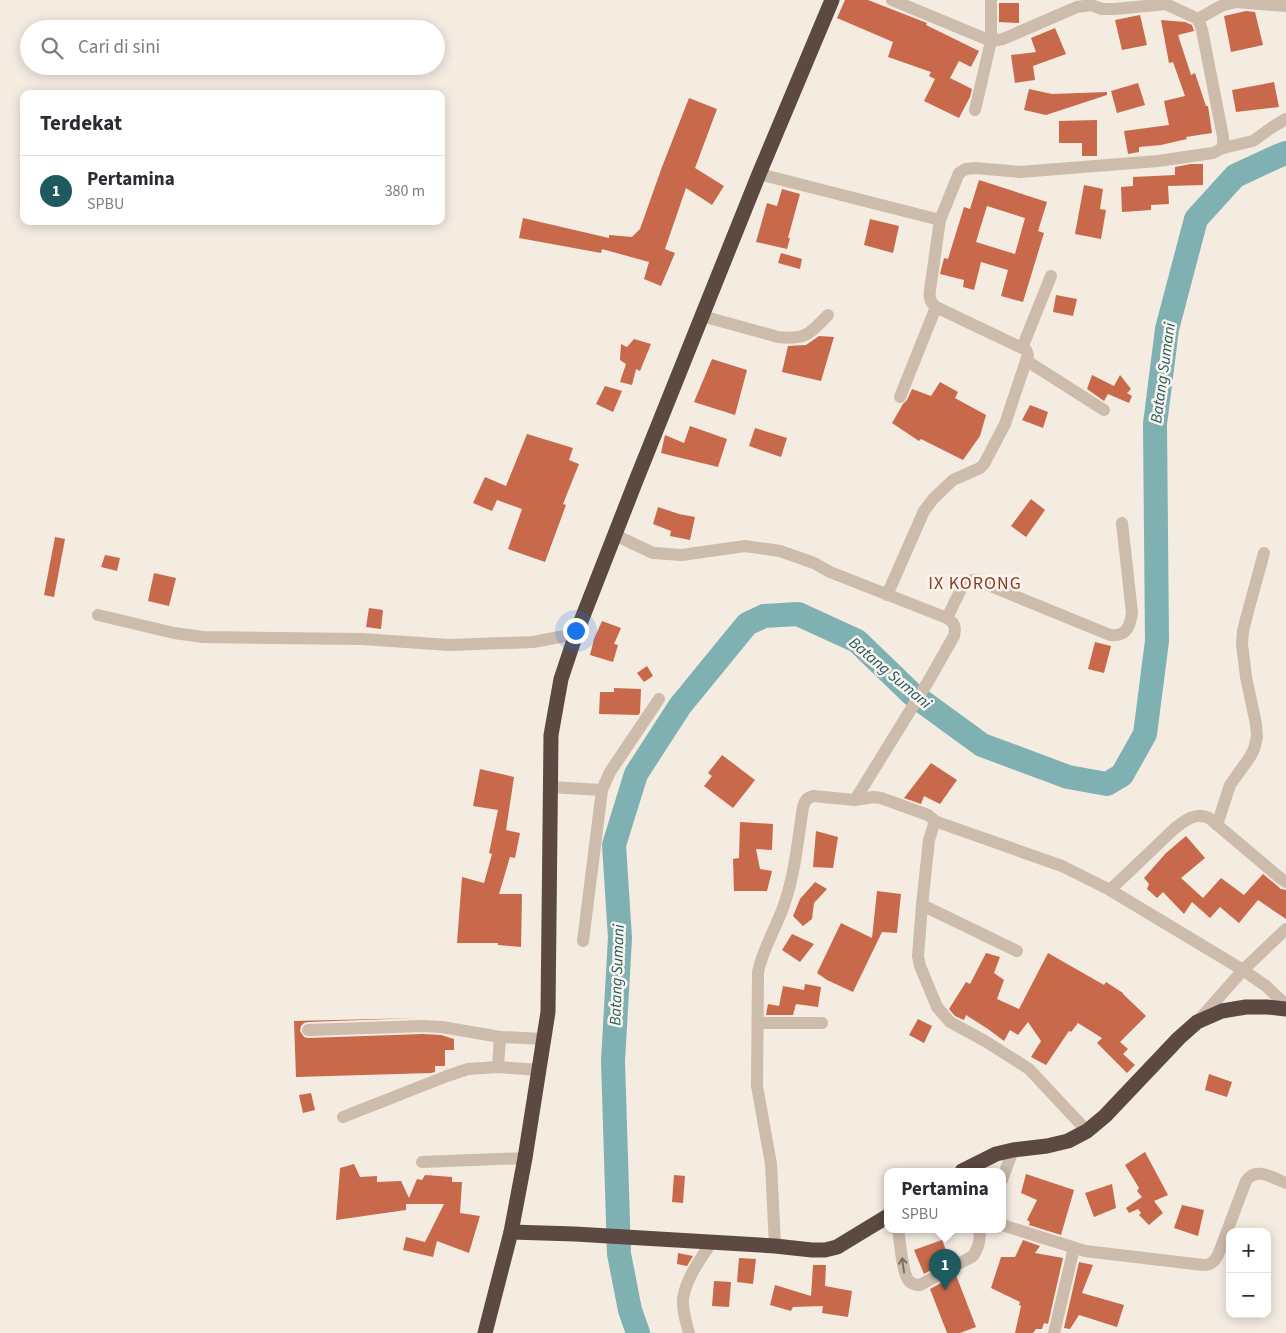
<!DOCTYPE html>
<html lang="id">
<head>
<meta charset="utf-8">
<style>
	:root { --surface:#fff; --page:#f2f2f3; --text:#2b2b33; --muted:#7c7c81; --line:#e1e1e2; --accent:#1f5a5e }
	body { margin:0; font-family:"Source Sans 3",sans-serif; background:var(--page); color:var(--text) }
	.controls { position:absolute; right:15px; bottom:15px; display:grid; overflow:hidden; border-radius:10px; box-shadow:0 2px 12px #0003 }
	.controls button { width:45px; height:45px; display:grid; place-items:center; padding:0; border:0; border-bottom:1px solid var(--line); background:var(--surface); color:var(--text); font:25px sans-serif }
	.you { position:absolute; left:575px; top:630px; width:18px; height:18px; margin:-12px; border:4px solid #fff; border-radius:50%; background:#1a73e8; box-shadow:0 0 0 8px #1a73e833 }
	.badge { display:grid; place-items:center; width:32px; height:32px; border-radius:50%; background:var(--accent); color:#fff; font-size:16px; font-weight:700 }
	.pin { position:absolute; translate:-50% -41px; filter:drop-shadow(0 1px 2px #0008) }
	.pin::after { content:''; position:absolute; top:26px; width:18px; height:15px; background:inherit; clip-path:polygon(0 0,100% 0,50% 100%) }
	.popup { position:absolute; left:884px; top:1168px; width:122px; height:65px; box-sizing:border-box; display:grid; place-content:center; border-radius:10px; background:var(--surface); filter:drop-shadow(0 1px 4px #0005); font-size:16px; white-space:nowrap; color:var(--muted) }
	.popup b { font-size:19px; color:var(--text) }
	.popup::after { content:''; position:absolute; left:50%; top:100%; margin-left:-10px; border:10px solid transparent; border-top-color:var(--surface) }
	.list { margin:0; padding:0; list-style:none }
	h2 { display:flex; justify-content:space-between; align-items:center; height:65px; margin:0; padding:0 20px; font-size:21px }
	h2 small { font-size:16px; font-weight:400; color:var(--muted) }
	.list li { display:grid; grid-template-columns:32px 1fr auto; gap:15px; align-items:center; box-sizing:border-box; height:70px; padding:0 20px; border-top:1px solid var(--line) }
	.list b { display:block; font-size:19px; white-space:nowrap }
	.list p { margin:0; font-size:16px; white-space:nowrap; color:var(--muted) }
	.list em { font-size:16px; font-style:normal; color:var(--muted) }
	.icon { flex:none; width:28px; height:28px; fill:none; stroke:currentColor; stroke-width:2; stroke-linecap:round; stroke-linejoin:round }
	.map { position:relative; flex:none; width:1286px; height:1333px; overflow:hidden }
	.search { position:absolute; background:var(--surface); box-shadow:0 2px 12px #0003; left:20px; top:20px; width:425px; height:55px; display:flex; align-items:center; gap:12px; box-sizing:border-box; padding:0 18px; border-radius:28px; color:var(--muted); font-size:19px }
	.panel { position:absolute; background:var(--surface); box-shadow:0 2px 12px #0003; left:20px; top:90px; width:425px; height:135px; border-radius:10px }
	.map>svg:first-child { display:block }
</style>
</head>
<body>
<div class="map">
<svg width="1286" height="1333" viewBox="0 0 1286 1333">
	<rect width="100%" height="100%" fill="#f4ebe1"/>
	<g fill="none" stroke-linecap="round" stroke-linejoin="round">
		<path stroke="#7fb0b2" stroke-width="24" d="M638,1333L630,1310L619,1254L613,1061L620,938L614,845L636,774L680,706L747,624L764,616L798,614L857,641L912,694L982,745L1068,777L1107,784L1122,775L1145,734L1157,641L1155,424L1167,329L1196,219L1235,176L1278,156L1286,153"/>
	</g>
	<g fill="#c8694b" fill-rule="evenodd">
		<path d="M845,0H868L927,23L926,25L979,51L971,67L959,61L950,78L972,89L970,97L959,118L924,101L935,79L929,76L931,72L888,57L893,42L837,18Z"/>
		<path d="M999,3H1019V23L999,22Z"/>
		<path d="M1246,11L1255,12L1263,45L1231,52L1224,16Z"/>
		<path d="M1140,15L1147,45L1122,50L1115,20Z"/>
		<path d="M1161,20L1185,22L1192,25L1194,31L1178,35L1191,75L1195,73L1206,106H1208L1212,133L1186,137L1187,139L1161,145L1139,147V152L1128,154L1124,131L1169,125L1164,101L1185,96L1173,62L1169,63Z"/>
		<path d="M1055,28L1066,54L1033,66L1035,80L1015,83L1011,55L1036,52L1031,38Z"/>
		<path d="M1274,82L1279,107L1236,112L1232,90Z"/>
		<path d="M1138,83L1145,105L1117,113L1111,91Z"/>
		<path d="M1029,89L1052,94L1107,92V95L1046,115L1024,110Z"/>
		<path d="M689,98L717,109L695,168L724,186L712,205L686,188L665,249L675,253L661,286L644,279L649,262L602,249L601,253L519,238L523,218L609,238V235L632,237L640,229L662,167Z"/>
		<path d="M1097,120V156H1082V143H1059V121Z"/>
		<path d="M1191,164H1203V185L1168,186L1169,204L1151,205V210L1122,212L1121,187L1133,186V177L1175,175V167Z"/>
		<path d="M979,180L1047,202L1038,231L1044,233L1023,302L1001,296L1008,270L981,262L974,290L963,287L964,280L940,274L944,258L948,259L964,207L970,209ZM987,206L1025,218L1015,254L976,242Z"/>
		<path d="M1084,185L1103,189L1100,209L1106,210L1101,239L1075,234Z"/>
		<path d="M782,189L800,194L788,238H790L787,249L756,242L767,203L777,206Z"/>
		<path d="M870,219L899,226L893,253L864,245Z"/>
		<path d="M781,253L802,259L800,269L778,263Z"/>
		<path d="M1056,295L1077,299L1073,316L1053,312Z"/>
		<path d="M819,336L834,337L821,381L782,372L788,346L806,345Z"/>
		<path d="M634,339L651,344L640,371L636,369L632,385L620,382L626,364L620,360L621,344L627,347Z"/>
		<path d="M712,359L747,370L735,415L694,402Z"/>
		<path d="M1092,375L1114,386L1120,375L1131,389L1127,393L1132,396L1129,403L1108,394L1104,401L1087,389Z"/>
		<path d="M940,382L958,392L955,398L986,415L980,436L963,460L921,439L919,441L892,423L903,404L907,400L912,389L931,396Z"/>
		<path d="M605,386L622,391L613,412L596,404Z"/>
		<path d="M1030,405L1048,412L1043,428L1022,420Z"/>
		<path d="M690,426L727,439L718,467L661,453L665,435L684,443Z"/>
		<path d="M755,428L787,438L781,457L749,446Z"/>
		<path d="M527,434L573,448L569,460L579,464L563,504L566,505L545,562L508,549L522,509L497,500L492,511L473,503L485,477L506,486Z"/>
		<path d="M1031,499L1045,510L1026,537L1011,526Z"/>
		<path d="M658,507L679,514L695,517L690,540L670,536L671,531L653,524Z"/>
		<path d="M55,537L65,539L54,597L44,595Z"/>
		<path d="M105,555L120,558L117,571L101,567Z"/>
		<path d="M154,573L176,578L169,606L148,601Z"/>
		<path d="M369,608L383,610L381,629L366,627Z"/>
		<path d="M602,621L621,628L614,644L618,645L613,662L590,655L594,639Z"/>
		<path d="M1095,642L1111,646L1104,673L1088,669Z"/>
		<path d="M647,666L653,676L644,682L637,673Z"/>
		<path d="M614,688L641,689L640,713L638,715L599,714L600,692H614Z"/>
		<path d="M722,755L755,780L733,808L704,786L712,776L708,773Z"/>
		<path d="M931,763L957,780L940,804L924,796L921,804L904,798Z"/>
		<path d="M480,769L514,777L506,830L520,833L515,858L510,857L499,894H522L521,947L498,945V943H457L462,877L484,883L492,854L489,853L498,810L473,806Z"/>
		<path d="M740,822L773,824L772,850L756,849L760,869L772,871L767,891H734L733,859L739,858Z"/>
		<path d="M816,831L838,837L833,868L813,867Z"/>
		<path d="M1186,836L1205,858L1181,878L1203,898L1221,878L1244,895L1263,874L1281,889L1286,890V919L1258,900L1239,923L1220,907L1210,918L1192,902L1184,914L1163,892L1157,898L1147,889L1149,884L1144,878L1166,853Z"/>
		<path d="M815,882L827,889L814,903L812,919L803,926L793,916L800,899Z"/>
		<path d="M877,891L901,894L897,933L882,932L853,992L827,980L817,973L841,923L872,938Z"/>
		<path d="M792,934L814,944L800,962L782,950Z"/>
		<path d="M986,953L1000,957L994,973L1004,980L997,999L1019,1009L1048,953L1104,985L1106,982L1123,993V994L1146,1016L1120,1042L1128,1049L1123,1054L1135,1065L1127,1073L1097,1043L1102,1038L1078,1023L1071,1032L1069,1031L1046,1065L1031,1057L1041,1041L1028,1022L1018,1035L1010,1030L1004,1041L988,1029L966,1015L964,1020L955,1016L949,1009L966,982L970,984Z"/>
		<path d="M805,984L821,987L818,1007L796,1004L793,1015H766L768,1004L779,1006L783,986L804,990Z"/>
		<path d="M417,1018L308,1022L304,1023L301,1026L300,1031L304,1037L308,1038L423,1034L441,1035L454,1039V1050H445V1066H435V1072L431,1073L296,1077L294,1021Z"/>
		<path d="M918,1019L932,1026L924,1043L909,1035Z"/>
		<path d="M1209,1074L1232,1082L1227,1097L1205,1090Z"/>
		<path d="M311,1093L315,1110L303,1113L299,1095Z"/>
		<path d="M1145,1152L1168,1195L1154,1201L1163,1213L1149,1225L1139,1215L1141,1213L1138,1209L1129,1213L1126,1208L1142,1197L1137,1191L1139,1188L1125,1165Z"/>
		<path d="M354,1164L360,1177L377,1176V1182L401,1181L409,1198L417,1179L422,1180L425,1175L452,1177V1182H462L460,1213L480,1216L469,1253L437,1241L433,1257L403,1250L406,1237L425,1242L444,1204H406V1210L336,1220L340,1168Z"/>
		<path d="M1026,1174L1074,1190L1061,1235L1029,1225L1030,1222L1027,1220L1037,1200L1021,1193Z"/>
		<path d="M674,1175L685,1176L683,1203L672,1202Z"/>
		<path d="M1112,1184L1116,1208L1094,1217L1085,1193Z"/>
		<path d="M1182,1205L1204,1210L1198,1236L1174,1228Z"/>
		<path d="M942,1240L950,1260L924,1274L914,1250Z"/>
		<path d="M1023,1240L1040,1246L1035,1253L1063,1258L1048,1324L1044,1323L1042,1329H1036L1033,1333H1015L1021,1306L1019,1305L1020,1302L991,1288L1001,1257H1015Z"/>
		<path d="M678,1253L693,1256L687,1266L677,1264Z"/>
		<path d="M739,1258L756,1259L753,1284L737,1282Z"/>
		<path d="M1079,1262L1093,1265L1082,1293L1124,1305L1117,1327L1079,1315L1070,1329L1064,1328Z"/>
		<path d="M813,1265H826L825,1286L852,1291L848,1317L822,1313L823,1306L793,1307L791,1311L770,1305L775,1285L811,1296Z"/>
		<path d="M956,1275L976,1327L960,1333H947L930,1289Z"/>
		<path d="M714,1281L731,1282L729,1307L712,1306Z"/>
	</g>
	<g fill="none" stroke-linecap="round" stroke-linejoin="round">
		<g stroke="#cdbbac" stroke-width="12">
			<path d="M892,0L991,41V0"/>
			<path d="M975,110L991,41L1003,39L1077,7L1091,5L1102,9H1115L1166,4L1198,19L1221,6L1236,2L1286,6"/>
			<path d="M1223,148L1253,141L1271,128L1286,119"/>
			<path d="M759,174L940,220"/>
			<path d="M702,316L778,337C807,340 809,334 828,315"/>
			<path d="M1022,348L1051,276"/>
			<path d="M1027,361L1104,410"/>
			<path d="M900,397L936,307"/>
			<path d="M615,535L653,553L682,555L745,546L780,551L814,563L830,572L947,618C955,623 956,627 954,636L929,680L855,800"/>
			<path d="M887,595L924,511L933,499L953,480L980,468L984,464L1005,424L1028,355L1026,350L1022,348L936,307C930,302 929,298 930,290L940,220L959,173L966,169L975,168L1020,172L1158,161L1213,153L1223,148V137L1202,30L1198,19"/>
			<path d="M98,615L174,633L203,637L362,639L449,645L533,642L576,634"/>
			<path d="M947,618L964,583L967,581L976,580L1110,635C1126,637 1130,627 1132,613L1122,523"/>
			<path d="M550,787L602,790"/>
			<path d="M935,821L929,840L922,905L918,956L920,966L937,1007L950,1022L985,1041L1029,1069L1087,1131"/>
			<path d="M1217,825L1230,785L1250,757L1254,749L1257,737L1256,724L1246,677L1242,644L1243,631L1247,615L1264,553"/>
			<path d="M1110,890L1174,829C1184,821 1196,811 1209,818L1279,877L1286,882"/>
			<path d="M922,905L1017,951"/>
			<path d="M583,941L602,790L610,772L659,699"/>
			<path d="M1198,1021L1243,970L1286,929"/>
			<path d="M758,1023H822"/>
			<path d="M308,1030L423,1026L442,1027L500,1037L544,1039"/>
			<path d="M498,1067L500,1037"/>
			<path d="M343,1117L447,1076L468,1069L498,1067L539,1070"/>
			<path d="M422,1162L525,1158"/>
			<path d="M1002,1180L1013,1150"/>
			<path d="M1002,1225L1085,1251L1203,1265C1211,1265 1214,1262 1218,1255L1246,1181C1256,1166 1273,1178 1286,1183"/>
			<path d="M898,1229C900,1240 902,1274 909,1281C912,1284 916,1285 920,1285L973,1256C979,1247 981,1239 979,1229"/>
			<path d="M775,1246L771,1164L757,1086L758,973C761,952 777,926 784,905C795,874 798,839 803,807C805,800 807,798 813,796L855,800L874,797L881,798L928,815L935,821L943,824L1062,866L1110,890L1243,970L1266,986L1286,1005"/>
			<path d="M689,1333C686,1322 682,1310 683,1299C686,1278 700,1260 711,1243"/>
			<path d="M1054,1333L1074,1248"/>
		</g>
		<g stroke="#5c4a42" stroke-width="15">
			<path d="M962,1171L996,1154L1013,1150L1047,1146L1068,1141L1087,1131L1105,1116L1179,1038L1197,1022L1222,1011L1246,1007H1267L1286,1009"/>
			<path d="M511,1232L575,1234L775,1246L812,1250H825L837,1247L888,1216"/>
			<path d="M485,1333L511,1232L525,1158L548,1012L551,735L561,679L576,634L635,483L759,174L832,0"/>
		</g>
	</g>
	<defs><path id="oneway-shaft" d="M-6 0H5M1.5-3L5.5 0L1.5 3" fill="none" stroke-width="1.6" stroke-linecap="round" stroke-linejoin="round" transform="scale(1.25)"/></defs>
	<use stroke="#7d6f65" href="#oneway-shaft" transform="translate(903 1265) rotate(-98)"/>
	<g text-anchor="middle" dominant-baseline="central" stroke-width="5" stroke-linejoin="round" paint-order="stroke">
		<g font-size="16" font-style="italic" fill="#1f5a5e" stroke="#fbf5ee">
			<text transform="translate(1163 373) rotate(-82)">Batang Sumani</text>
			<text transform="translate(890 673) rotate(40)">Batang Sumani</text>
			<text transform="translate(617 975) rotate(-88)">Batang Sumani</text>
		</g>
		<g font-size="18" letter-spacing="1" fill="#8c3b22" stroke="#fbf5ee">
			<text x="975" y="583">IX KORONG</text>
		</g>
	</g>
</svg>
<div class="controls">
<button>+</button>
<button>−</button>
</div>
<div class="you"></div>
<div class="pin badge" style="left:945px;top:1290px">1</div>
<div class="popup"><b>Pertamina</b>SPBU</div>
<div class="search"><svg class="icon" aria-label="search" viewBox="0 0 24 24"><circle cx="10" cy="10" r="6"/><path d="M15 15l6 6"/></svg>Cari di sini</div>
<section class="panel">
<h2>Terdekat<small></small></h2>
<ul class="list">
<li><span class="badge">1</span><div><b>Pertamina</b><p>SPBU</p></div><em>380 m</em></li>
</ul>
</section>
</div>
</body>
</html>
